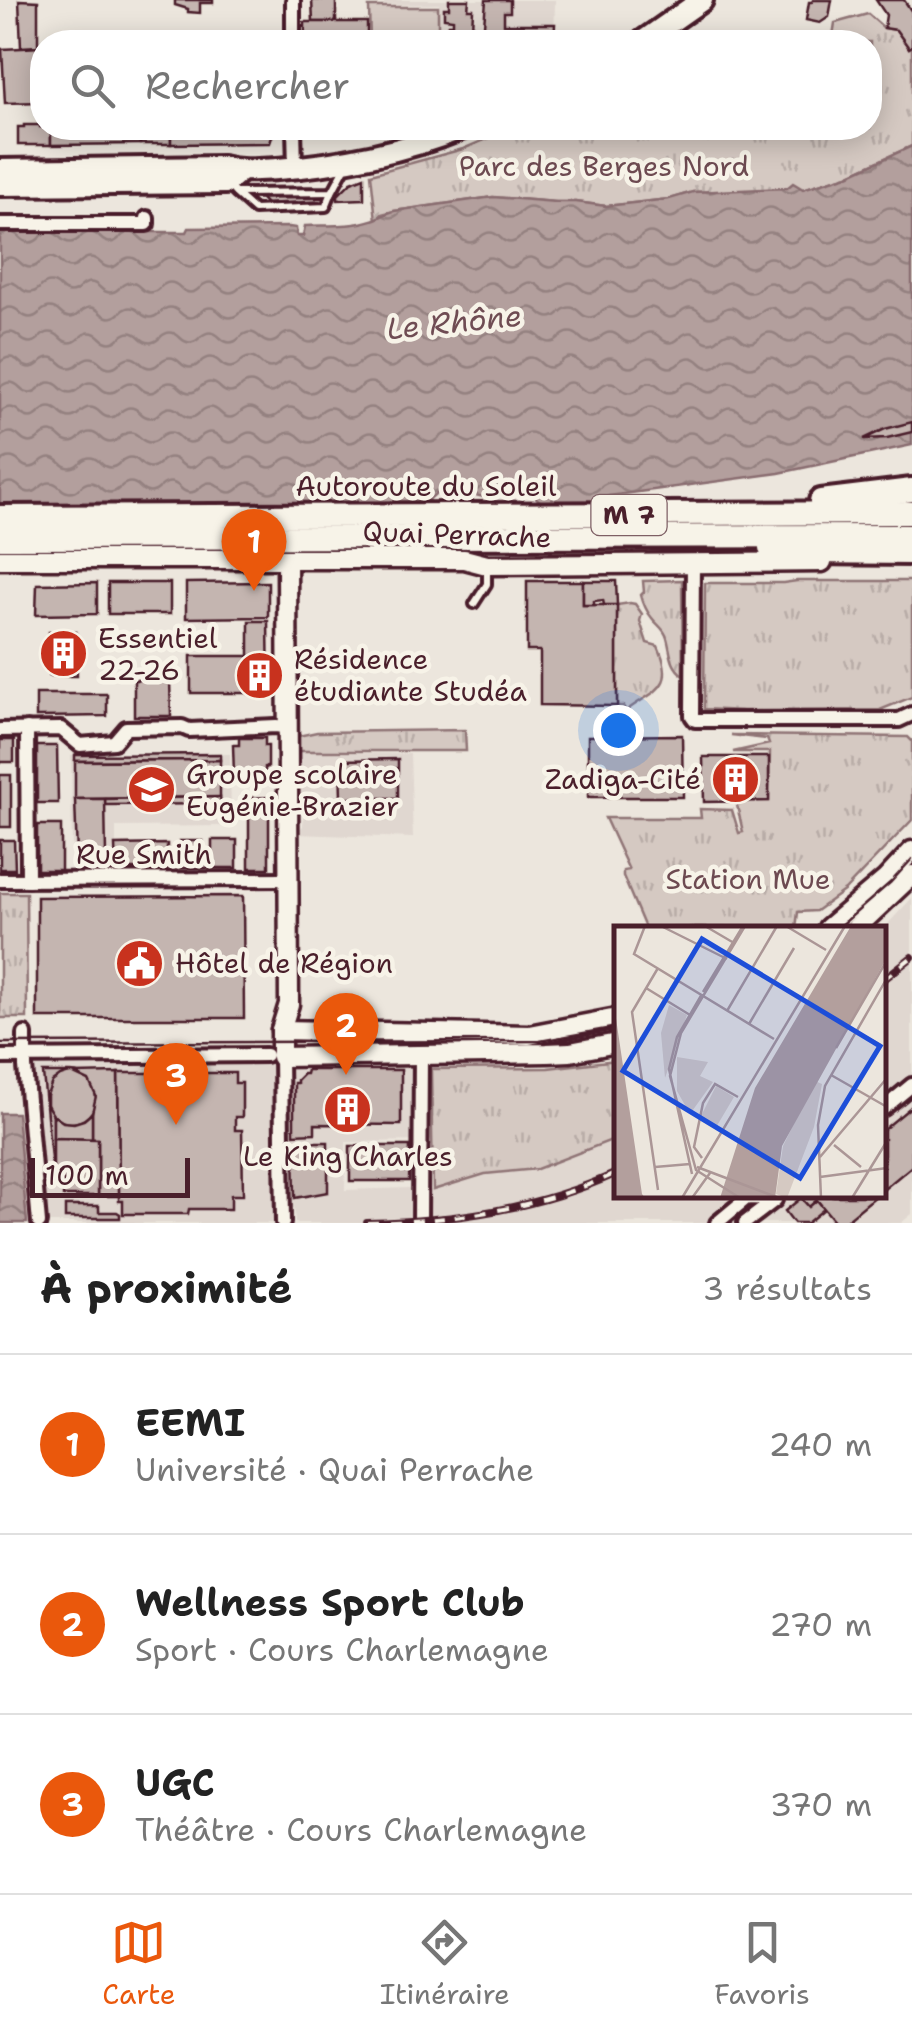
<!DOCTYPE html>
<html lang="fr">
<head>
<meta charset="utf-8">
<style>
	:root { --surface:#fff; --page:#f2f2f2; --text:#222; --muted:#767676; --line:#e0e0e0; --accent:#ea580c }
	body { margin:0; font-family:"Shantell Sans",sans-serif; background:var(--page); color:var(--text) }
	.scale { position:absolute; left:30px; bottom:25px; width:160px; box-sizing:border-box; padding-left:10px; border:5px solid #4a1f2b; border-top:0; font-size:28px; line-height:35px; white-space:nowrap; color:#4a1f2b; -webkit-text-stroke:8px #f7f3e8; paint-order:stroke }
	.you { position:absolute; left:618px; top:730px; width:35px; height:35px; margin:-25px; border:8px solid #fff; border-radius:50%; background:#1a73e8; box-shadow:0 0 0 15px #1a73e833 }
	.badge { display:grid; place-items:center; width:65px; height:65px; border-radius:50%; background:var(--accent); color:#fff; font-size:32px; font-weight:700 }
	.pin { position:absolute; translate:-50% -82px; filter:drop-shadow(0 2px 5px #0008) }
	.pin::after { content:''; position:absolute; top:52px; width:35px; height:30px; background:inherit; clip-path:polygon(0 0,100% 0,50% 100%) }
	.list { margin:0; padding:0; list-style:none }
	h2 { display:flex; justify-content:space-between; align-items:center; height:130px; margin:0; padding:0 40px; font-size:42px }
	h2 small { font-size:32px; font-weight:400; color:var(--muted) }
	.list li { display:grid; grid-template-columns:65px 1fr auto; gap:30px; align-items:center; box-sizing:border-box; height:180px; padding:0 40px; border-top:2px solid var(--line) }
	.list b { display:block; font-size:38px; white-space:nowrap }
	.list p { margin:0; font-size:32px; white-space:nowrap; color:var(--muted) }
	.list em { font-size:32px; font-style:normal; color:var(--muted) }
	.icon { flex:none; width:55px; height:55px; fill:none; stroke:currentColor; stroke-width:2; stroke-linecap:round; stroke-linejoin:round }
	.map { position:relative; flex:none; width:912px; height:1223px; overflow:hidden }
	.search { position:absolute; background:var(--surface); box-shadow:0 5px 25px #0003; left:30px; right:30px; top:30px; height:110px; display:flex; align-items:center; gap:25px; box-sizing:border-box; padding:0 35px; border-radius:40px; color:var(--muted); font-size:38px }
	.sheet { height:670px; background:var(--surface) }
	nav { display:flex; justify-content:space-around; align-items:center; box-sizing:border-box; height:140px; border-top:2px solid var(--line); background:var(--surface); font-size:28px; color:var(--muted) }
	nav a { display:grid; justify-items:center; gap:5px }
	nav .on { color:var(--accent) }
	.map>svg:first-child { display:block }
</style>
</head>
<body>
<div class="map">
<svg width="912" height="1223" viewBox="0 0 912 1223">
	<defs>
		<pattern id="grass-tufts" width="24" height="20" patternUnits="userSpaceOnUse" patternTransform="scale(2.5)"><rect width="24" height="20" fill="#d5c9c2"/><path d="M3 7l-1-3M5 7V3M7 7l1-3M15 17l-1-3M17 17v-4M19 17l1-3" fill="none" stroke="#b8aca7"/></pattern>
		<pattern id="water-waves" width="16" height="10" patternUnits="userSpaceOnUse" patternTransform="scale(2.5)"><rect width="16" height="10" fill="#b39f9d"/><path d="M0 5q4-4 8 0t8 0" fill="none" stroke="#948180"/></pattern>
	</defs>
	<rect width="100%" height="100%" fill="#ece6dd"/>
	<filter id="ink" filterUnits="userSpaceOnUse"><feTurbulence type="fractalNoise" baseFrequency=".01" numOctaves="2"/><feDisplacementMap in="SourceGraphic" scale="20" xChannelSelector="R" yChannelSelector="G"/><feConvolveMatrix kernelMatrix="1 2 1 2 8 2 1 2 1" color-interpolation-filters="sRGB"/></filter>
	<g filter="url(#ink)">
		<g fill="#e0d7d0">
			<path d="M384,0H555L554,42H439V4L384,5Z"/>
			<path d="M296,752L410,754L413,838L295,834L303,826L304,813L296,805Z"/>
			<path d="M230,754L231,826L116,827V856L72,857L71,755Z"/>
			<path d="M912,898V1214L901,1223H295L294,1208L279,1209L278,1223H44L27,1065L263,1062L277,1068L287,1064L431,1059L432,1141L346,1142L345,1190L410,1188V1190H433L485,1174L537,1169L617,1138V1196H884V928Z"/>
		</g>
		<g fill="url(#grass-tufts)" stroke="#907476" stroke-width="2.5">
			<path d="M868,14L884,28L896,30L909,48L912,46V146L848,175L803,189L693,192L669,199L606,206L576,202H556L493,197L394,211L382,214L376,220L371,174L463,149L513,128H870V42H832L835,23Z"/>
			<path d="M682,580L683,675C670,666 671,652 667,638C665,629 657,625 652,618C647,612 643,603 641,595L644,592L643,581Z"/>
			<path d="M797,581H912V697L880,710L744,711L704,709L705,583H783Z"/>
			<path d="M630,603L635,604L642,614L640,621L647,643L658,646C677,689 655,689 626,711L623,706H617V605Z"/>
			<path d="M465,730L466,751H298V736L317,732Z"/>
			<path d="M731,735L908,737L912,741V820L845,890L816,911L798,912L796,928H645L623,876V871L629,870L605,818H701L700,809L732,810L739,833L743,832L736,801H769L770,752H733L769,744L767,739Z"/>
			<path d="M0,893H26L27,1018H0Z"/>
			<path d="M617,1060V1138L537,1169L485,1174L433,1190L431,1069L548,1068Z"/>
		</g>
		<path fill="#d5c9c2" stroke="#907476" stroke-width="2.5" d="M369,7H438V42H370Z"/>
		<g fill="url(#water-waves)" stroke="#896c6f" stroke-width="2.5">
			<path d="M912,146V445L779,473L609,496L596,503H542C521,483 512,481 487,498L443,487L424,504L0,506V232H187L189,228L289,227L296,228L297,236H303L305,226C326,225 351,227 372,220C380,218 385,213 394,211L493,197L556,202H576L606,206L669,199L693,192L787,188L793,183L803,189L848,175Z"/>
			<path d="M0,1113H17L27,1223H0Z"/>
		</g>
		<g fill="#c4b5b0" stroke="#4a1f2b" stroke-width="2.5">
			<path d="M19,0L38,1V46L21,47Z"/>
			<path d="M175,0H213V3H200V13L188,12V9L175,5Z"/>
			<path d="M312,0H336V22H313Z"/>
			<path d="M449,0H469L468,9H473L472,30H467V42H472H447L448,24H453V19L444,18V8H449Z"/>
			<path d="M486,0H510V12H504V24H555L554,42H542V39H504V42H488V38H483Z"/>
			<path d="M813,0H832L829,17L820,23L806,20L809,2H812Z"/>
			<path d="M876,0H904L912,12V46L909,48L896,30L884,28L886,15Z"/>
			<rect x="305" y="22" width="62" height="20"/>
			<path d="M42,47V102L5,103L2,49Z"/>
			<path d="M24,125H40V127L51,128V145H18V127H24Z"/>
			<path d="M51,128H140V144L51,145Z"/>
			<rect x="140" y="128" width="31" height="16"/>
			<path d="M171,128H271L273,134L270,143L171,144Z"/>
			<path d="M364,177V199L338,200V195L351,182Z"/>
			<path d="M254,192H340L330,205H267Z"/>
			<path d="M912,422V432L887,438L864,439L885,429Z"/>
			<path d="M527,581H583V605H617V706L540,705V651H527Z"/>
			<path d="M583,581H616L617,605H604L603,600L594,601V605H583Z"/>
			<path d="M268,582V617L186,618V583Z"/>
			<path d="M97,583V614L36,615L37,584Z"/>
			<rect x="108" y="583" width="62" height="31"/>
			<path d="M249,621H268L269,693L249,694Z"/>
			<path d="M49,632H76L77,676H49Z"/>
			<rect x="191" y="656" width="58" height="37"/>
			<path d="M134,680H170L171,716H134Z"/>
			<path d="M36,694H107V716L36,717Z"/>
			<path d="M682,735L683,797H588V736Z"/>
			<path d="M239,738H265V746H268V767H265V774H234L233,745H239Z"/>
			<rect x="0" y="740" width="14" height="22"/>
			<path d="M37,746H57L58,803H37Z"/>
			<path d="M220,754V760L75,761V755Z"/>
			<path d="M703,757H769V801L704,802Z"/>
			<path d="M398,759V798H341L340,760Z"/>
			<path d="M220,760V797L75,799V761Z"/>
			<rect x="0" y="775" width="11" height="52"/>
			<path d="M220,797L221,804L105,805V799Z"/>
			<path d="M269,797V868H249V798Z"/>
			<path d="M75,799H105L106,856L77,857Z"/>
			<rect x="37" y="825" width="24" height="45"/>
			<path d="M0,840H14L15,869H0Z"/>
			<path d="M212,840H237V868H180V841H203V852H212Z"/>
			<path d="M167,844V869H116L115,845Z"/>
			<path d="M243,896L244,1018H37V897Z"/>
			<path d="M307,1070H401V1125L315,1124V1133L294,1134V1083H297V1080L303,1074H306Z"/>
			<circle cx="71" cy="1098" r="25"/>
			<path d="M43,1073H69L60,1076L52,1082L47,1095V1105L53,1115V1181Z"/>
			<path d="M118,1073H235V1083H242V1117H235V1130H242L243,1195H231V1209H189L188,1214H123V1201H119Z"/>
			<path d="M118,1073L119,1196H98V1139H92V1113L96,1096L89,1081L74,1074Z"/>
			<path d="M912,1106V1166L884,1189V1129Z"/>
			<path d="M92,1113V1139L53,1138V1115L63,1122L74,1123L84,1120Z"/>
			<path d="M53,1138L98,1139V1196H63V1181H53Z"/>
			<path d="M294,1142H328V1192L295,1198Z"/>
			<path d="M350,1146H410L409,1181H350Z"/>
			<path d="M804,1196H876L843,1223H836L817,1200L809,1207L801,1198Z"/>
			<path d="M801,1198L809,1207L817,1200L824,1209L807,1223H794L785,1211Z"/>
			<path d="M65,1206H99V1212H117L120,1214V1218H65Z"/>
		</g>
		<g fill="none" stroke-linecap="round" stroke-linejoin="round">
			<defs>
				<g id="lane">
					<path d="M227,184L235,193L332,192L346,166"/>
					<path d="M236,194L254,210L326,207L332,192"/>
					<path d="M474,604L487,584V566"/>
				</g>
				<g id="street">
					<path d="M293,0V42"/>
					<path d="M294,128L295,168"/>
					<path d="M0,224H147V218"/>
					<path d="M693,563L692,716L695,720H899L912,714"/>
					<path d="M27,729L28,880"/>
					<path d="M0,730L61,729L80,745L114,742L126,728L182,727L189,730L276,726L289,728"/>
					<path d="M0,880L288,879"/>
					<path d="M25,1034V1067L39,1223"/>
					<path d="M0,1057L266,1055"/>
					<path d="M281,1057L283,1223"/>
					<path d="M884,1108L912,1085"/>
					<path d="M420,1223L421,1053"/>
					<path d="M717,1223L747,1198L775,1199"/>
					<path d="M745,1223L775,1200"/>
				</g>
				<g id="secondary">
					<path d="M0,559H464L487,565L822,562"/>
					<path d="M287,559L289,1004L281,1030V1057L547,1053L570,1052L617,1043"/>
					<path d="M828,928L886,879L912,851"/>
					<path d="M856,928L912,875"/>
					<path d="M281,1030L529,1035L617,1018"/>
				</g>
				<g id="primary">
					<path d="M642,42L702,0"/>
					<path d="M0,170L222,167C241,172 258,170 277,169C338,165 406,151 463,128"/>
					<path d="M0,185L226,183L239,172"/>
				</g>
				<g id="highway">
					<path d="M821,501L912,490"/>
					<path d="M0,517L912,513"/>
					<path d="M0,538L912,536"/>
					<path d="M770,548L809,552L912,553"/>
				</g>
			</defs>
			<use href="#lane" stroke="#4a1f2b" stroke-width="14"/>
			<use href="#street" stroke="#4a1f2b" stroke-width="20"/>
			<use href="#secondary" stroke="#4a1f2b" stroke-width="25"/>
			<use href="#primary" stroke="#4a1f2b" stroke-width="28"/>
			<use href="#highway" stroke="#4a1f2b" stroke-width="30"/>
			<use href="#lane" stroke="#f7f3e8" stroke-width="6"/>
			<use href="#street" stroke="#f7f3e8" stroke-width="12"/>
			<use href="#secondary" stroke="#f7f3e8" stroke-width="18"/>
			<use href="#primary" stroke="#f7f3e8" stroke-width="20"/>
			<use href="#highway" stroke="#f7f3e8" stroke-width="22"/>
			<g stroke="#4a1f2b" stroke-width="2.5">
				<path d="M838,928L891,882L912,859"/>
				<path d="M0,1043L540,1041L617,1027"/>
			</g>
			<defs>
				<g id="rail">
					<path d="M884,979L912,957"/>
					<path d="M367,1223C454,1221 537,1209 617,1173"/>
				</g>
			</defs>
			<use href="#rail" stroke="#4a1f2b" stroke-width="8"/>
			<use href="#rail" stroke="#f7f3e8" stroke-width="4" stroke-dasharray="11" stroke-linecap="butt"/>
		</g>
	</g>
	<defs>
		<symbol id="building-disc" viewBox="-11 -11 22 22"><circle r="9.5" fill="#c8321e" stroke="#f7f3e8"/><path d="M-4-6H4V6H1V3H-1V6H-4ZM-2.5-4.3h1.7v1.8h-1.7ZM.8-4.3h1.7v1.8H.8ZM-2.5-1h1.7V.8h-1.7ZM.8-1h1.7V.8H.8Z" fill="#fff"/></symbol>
		<symbol id="school-disc" viewBox="-11 -11 22 22"><circle r="9.5" fill="#c8321e" stroke="#f7f3e8"/><path d="M0-5L7-2L0 1L-7-2ZM-4 1L0 2.5L4 1V4Q0 6-4 4Z" fill="#fff"/></symbol>
		<symbol id="civic-disc" viewBox="-11 -11 22 22"><circle r="9.5" fill="#c8321e" stroke="#f7f3e8"/><path d="M-.6-6.5H3V-4.5H.6V-3L4-1V1h2V6H-6V1h2V-1L-.6-3ZM-1.2 2.5V6h2.4V2.5Z" fill="#fff"/></symbol>
	</defs>
	<g fill-rule="evenodd">
		<use href="#building-disc" x="36" y="626" width="55" height="55"/>
		<use href="#building-disc" x="232" y="648" width="55" height="55"/>
		<use href="#building-disc" x="708" y="752" width="55" height="55"/>
		<use href="#school-disc" x="124" y="762" width="55" height="55"/>
		<use href="#civic-disc" x="112" y="936" width="55" height="55"/>
		<use href="#building-disc" x="320" y="1082" width="55" height="55"/>
	</g>
	<g text-anchor="middle" dominant-baseline="central" stroke-width="9" stroke-linejoin="round" paint-order="stroke">
		<rect fill="#f7f3e8" stroke="#7e5f64" stroke-width="2.5" x="591.5" y="495" width="75" height="40" rx="8"/>
		<g font-size="25" font-weight="bold" fill="#4a1f2b">
			<text x="629" y="515">M 7</text>
		</g>
		<g font-size="28" fill="#6d4a51" stroke="#f7f3e8">
			<text x="604" y="166">Parc des Berges Nord</text>
			<text x="748" y="879">Station Mue</text>
		</g>
		<g font-size="28" fill="#4a1f2b" stroke="#f7f3e8">
			<text x="426" y="486">Autoroute du Soleil</text>
			<text transform="translate(457 534) rotate(2)">Quai Perrache</text>
			<text x="144" y="854">Rue Smith</text>
		</g>
		<g font-size="28" fill="#4a1f2b" stroke="#f7f3e8" text-anchor="start">
			<text x="98" y="638">Essentiel<tspan x="98" dy="32">22-26</tspan></text>
			<text x="294" y="659">Résidence<tspan x="294" dy="32">étudiante Studéa</tspan></text>
			<text x="186" y="774">Groupe scolaire<tspan x="186" dy="32">Eugénie-Brazier</tspan></text>
			<text x="701" y="779" text-anchor="end">Zadiga-Cité</text>
			<text x="175" y="963">Hôtel de Région</text>
			<text x="348" y="1156" text-anchor="middle">Le King Charles</text>
		</g>
		<g font-size="30" font-style="italic" fill="#6f4c53" stroke="#f7f3e8">
			<text transform="translate(454 322) rotate(-6)">Le Rhône</text>
		</g>
	</g>
	<g transform="translate(614 926)">
		<rect width="272" height="272" fill="#ece6dd"/>
		<path d="M55,79L73,89L51,152L47,107ZM63,131L94,136L86,150L99,156L76,188L63,165ZM201,155L208,158L200,201L173,272L162,268L169,220ZM102,160L120,171L101,203L85,194Z" fill="#d5c9c2"/>
		<path d="M237,0H272V33L168,220L161,272H106L141,162ZM0,79L28,268L31,272H0Z" fill="#b39f9d"/>
		<path fill="none" stroke="#ab9696" stroke-width="2.5" d="M31,0L20,28L160,113M47,0L113,33M91,0L120,17M172,0L212,24M44,42L18,86L44,264M32,62L76,89M89,66L129,0M113,85L163,0M135,98L180,22M240,104L267,119M222,122L273,34M217,149L273,181M220,219L247,241M206,231L273,152M88,232L80,221L89,177L101,158L124,171M41,241L76,238M83,241L165,272M78,248L55,143L63,111L88,68M206,251L273,242M68,272L231,0M78,272L96,247M126,272L82,244L56,150L67,107L131,0M207,272L204,199L211,160L273,52M238,272L273,215"/>
		<path fill="#1d4ed8" fill-opacity="0.15" stroke="#1d4ed8" stroke-width="5" d="M88,13L266,120L186,252L9,145Z"/>
		<rect width="272" height="272" fill="none" stroke="#4a1f2b" stroke-width="5"/>
	</g>
</svg>
<div class="scale">100 m</div>
<div class="you"></div>
<div class="pin badge" style="left:254px;top:591px">1</div>
<div class="pin badge" style="left:346px;top:1075px">2</div>
<div class="pin badge" style="left:176px;top:1125px">3</div>
<div class="search"><svg class="icon" aria-label="search" viewBox="0 0 24 24"><circle cx="10" cy="10" r="6"/><path d="M15 15l6 6"/></svg>Rechercher</div>
</div>
<section class="sheet">
<h2>À proximité<small>3 résultats</small></h2>
<ul class="list">
<li><span class="badge">1</span><div><b>EEMI</b><p>Université · Quai Perrache</p></div><em>240 m</em></li>
<li><span class="badge">2</span><div><b>Wellness Sport Club</b><p>Sport · Cours Charlemagne</p></div><em>270 m</em></li>
<li><span class="badge">3</span><div><b>UGC</b><p>Théâtre · Cours Charlemagne</p></div><em>370 m</em></li>
</ul>
</section>
<nav>
<a class="on"><svg class="icon" aria-label="map" viewBox="0 0 24 24"><path d="M3 6l6-2 6 2 6-2v14l-6 2-6-2-6 2zM9 4v14M15 6v14"/></svg>Carte</a>
<a><svg class="icon" aria-label="directions" viewBox="0 0 24 24"><path d="M12 3l9 9-9 9-9-9zM9 14v-3h6M13 9l2 2-2 2"/></svg>Itinéraire</a>
<a><svg class="icon" aria-label="saved" viewBox="0 0 24 24"><path d="M7 4h10v16l-5-4-5 4z"/></svg>Favoris</a>
</nav>
</body>
</html>
